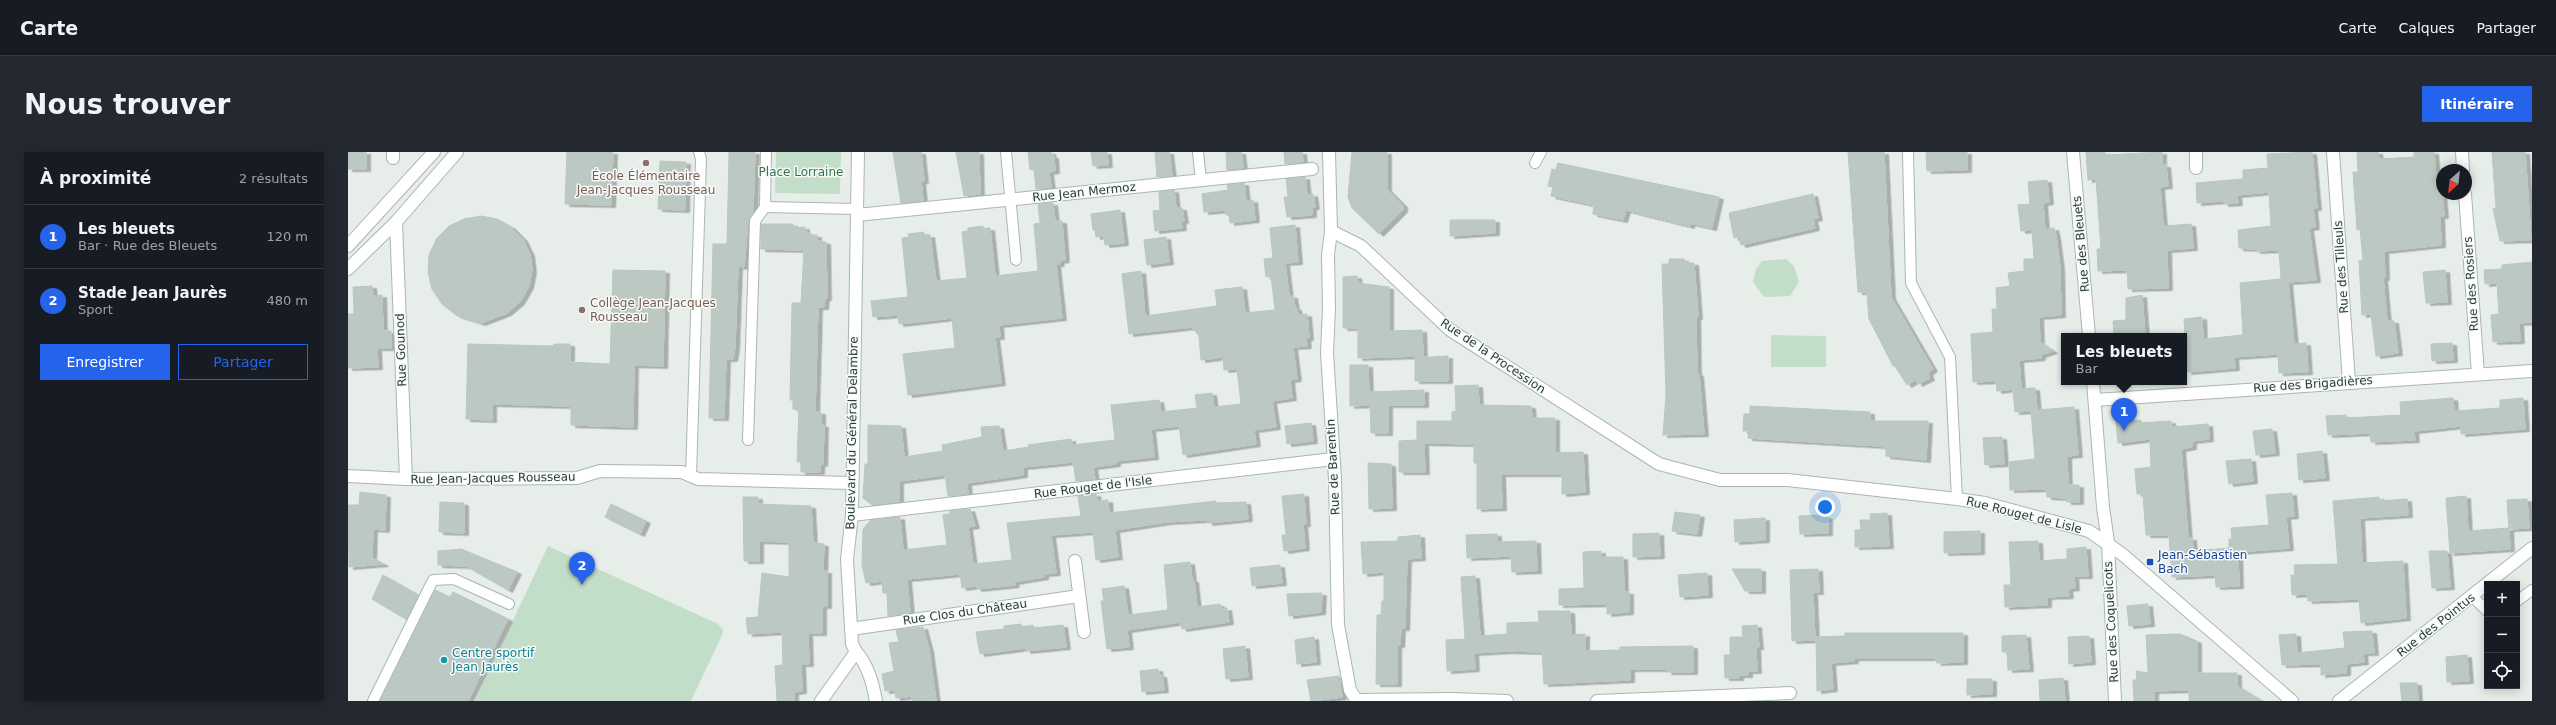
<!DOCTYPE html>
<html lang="fr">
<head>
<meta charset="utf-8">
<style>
	:root { --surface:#171b24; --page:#242831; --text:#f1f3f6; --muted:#9ea1a6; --line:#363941; --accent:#2563eb }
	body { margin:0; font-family:"DejaVu Sans",sans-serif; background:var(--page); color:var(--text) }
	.controls { position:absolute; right:12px; bottom:12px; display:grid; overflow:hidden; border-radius:0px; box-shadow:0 2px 10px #0003 }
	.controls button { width:36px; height:36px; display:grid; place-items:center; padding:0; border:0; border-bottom:1px solid var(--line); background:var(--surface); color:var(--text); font:20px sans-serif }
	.compass { position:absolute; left:2088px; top:12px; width:36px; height:36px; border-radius:50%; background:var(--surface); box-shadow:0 2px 10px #0003; rotate:207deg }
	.you { position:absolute; left:1477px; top:355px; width:14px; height:14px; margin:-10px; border:3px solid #fff; border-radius:50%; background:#1a73e8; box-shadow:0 0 0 6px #1a73e833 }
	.badge { display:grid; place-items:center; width:26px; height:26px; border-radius:50%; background:var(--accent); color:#fff; font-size:13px; font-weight:700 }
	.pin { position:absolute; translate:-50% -33px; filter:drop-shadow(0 1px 2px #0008) }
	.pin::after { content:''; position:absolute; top:21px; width:14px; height:12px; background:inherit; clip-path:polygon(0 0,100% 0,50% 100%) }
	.popup { position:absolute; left:1713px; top:181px; width:126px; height:52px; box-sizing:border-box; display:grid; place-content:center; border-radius:0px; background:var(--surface); filter:drop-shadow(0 1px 3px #0005); font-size:13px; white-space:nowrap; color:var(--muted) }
	.popup b { font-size:15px; color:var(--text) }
	.popup::after { content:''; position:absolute; left:50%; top:100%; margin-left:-8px; border:8px solid transparent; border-top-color:var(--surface) }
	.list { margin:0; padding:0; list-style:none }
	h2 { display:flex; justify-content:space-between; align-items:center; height:52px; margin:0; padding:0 16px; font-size:17px }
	h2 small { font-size:13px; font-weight:400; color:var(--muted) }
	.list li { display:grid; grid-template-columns:26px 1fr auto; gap:12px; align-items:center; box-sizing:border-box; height:64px; padding:0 16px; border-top:1px solid var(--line) }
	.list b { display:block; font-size:15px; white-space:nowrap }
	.list p { margin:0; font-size:13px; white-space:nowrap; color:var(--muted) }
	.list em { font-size:13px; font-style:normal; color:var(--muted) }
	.actions { display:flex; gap:8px; padding:12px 16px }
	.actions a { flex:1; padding:9px 0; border:1px solid var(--accent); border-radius:0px; text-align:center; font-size:14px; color:var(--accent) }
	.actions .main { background:var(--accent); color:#fff }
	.icon { flex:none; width:22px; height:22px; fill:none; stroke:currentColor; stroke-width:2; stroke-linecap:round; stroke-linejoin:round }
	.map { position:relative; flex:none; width:2184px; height:549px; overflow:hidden; border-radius:0px }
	header { display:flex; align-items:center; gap:24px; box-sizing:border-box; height:56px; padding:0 20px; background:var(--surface); border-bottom:1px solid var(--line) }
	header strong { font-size:19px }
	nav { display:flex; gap:22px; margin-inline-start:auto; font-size:14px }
	.intro { display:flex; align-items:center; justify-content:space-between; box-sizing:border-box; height:96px; padding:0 24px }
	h1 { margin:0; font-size:28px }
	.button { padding:10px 18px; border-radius:0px; background:var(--accent); color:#fff; font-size:14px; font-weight:700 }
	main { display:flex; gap:24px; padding:0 24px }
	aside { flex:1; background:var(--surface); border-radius:0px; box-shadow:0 2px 10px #0003 }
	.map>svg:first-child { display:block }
</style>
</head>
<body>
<header>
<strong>Carte</strong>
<nav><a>Carte</a><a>Calques</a><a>Partager</a></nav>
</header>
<div class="intro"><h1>Nous trouver</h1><a class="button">Itinéraire</a></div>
<main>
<aside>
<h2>À proximité<small>2 résultats</small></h2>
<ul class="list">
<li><span class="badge">1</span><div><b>Les bleuets</b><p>Bar · Rue des Bleuets</p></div><em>120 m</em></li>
<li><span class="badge">2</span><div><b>Stade Jean Jaurès</b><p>Sport</p></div><em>480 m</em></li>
</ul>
<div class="actions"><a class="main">Enregistrer</a><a>Partager</a></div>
</aside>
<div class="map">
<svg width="2184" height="549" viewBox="0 0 2184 549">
	<defs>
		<filter id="shadow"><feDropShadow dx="4.5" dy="2.5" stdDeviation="0" flood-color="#0004"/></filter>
	</defs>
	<rect width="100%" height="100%" fill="#e7eeea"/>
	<g fill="#c2ddc8">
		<path d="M428,0H493L492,42L427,41Z"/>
		<path d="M1438,107L1446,114L1451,130L1442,144L1416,145L1405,130L1408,117L1414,109Z"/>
		<path d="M1423,183L1478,184V215H1423Z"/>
		<path d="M200,394L370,472L375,478L374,483L343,549H127Z"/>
	</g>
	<g fill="#bcc9c3" stroke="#b9c7c1" filter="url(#shadow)">
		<rect x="0" y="0" width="18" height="17"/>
		<path d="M219,0H265L263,53L217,52Z"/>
		<path d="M381,0H407L405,61L400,69L396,115L390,114L387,195L385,207H378L376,266H361L365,92H379Z"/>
		<path d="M545,0H573L576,29H573L575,49L553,51Z"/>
		<path d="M608,0H631L632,42L616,44Z"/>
		<path d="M680,0H703L704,4H706L707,19L701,20L703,36L688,37L686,17L682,18Z"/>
		<path d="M743,0H759L760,13L745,14Z"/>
		<path d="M807,0H821L824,24L809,25Z"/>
		<path d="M878,0H893L895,16L879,18Z"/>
		<path d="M936,0H954L955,10L937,12Z"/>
		<path d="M1004,0H1039V37L1055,53V58L1031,82L1004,56L1000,45Z"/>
		<path d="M1500,0H1536L1543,145L1585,217L1580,221L1582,226L1570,232L1568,228L1559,233L1547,214H1545L1521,167L1519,140H1510Z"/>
		<path d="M1578,0H1619V18L1579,19Z"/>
		<path d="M1738,0H1757V3L1814,0V13H1818L1820,34L1812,35L1815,74L1843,72L1845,96L1819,98L1820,136L1780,137L1779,118L1750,119L1749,97H1753L1748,27L1740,28Z"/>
		<path d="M1964,0L1969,56H1965L1967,75L1961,76L1968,128L1940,130L1946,192L1958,191L1960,220L1931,221L1930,202L1886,205L1887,216L1839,220L1836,167L1854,165L1855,187L1895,183L1892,131L1933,127L1931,98L1908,99L1907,97L1891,96L1890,78L1923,74L1921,40L1889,43L1890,51L1876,52L1875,49L1849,51L1848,31L1895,27V18L1920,16L1919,2Z"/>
		<path d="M2009,0H2030L2031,7L2066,5V0H2086L2088,25H2093L2096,64H2092L2093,93L2036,99L2037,126H2035L2039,169H2046L2050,201L2028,204L2023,162L2014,163L2011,109L2015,108L2012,77L2009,78L2005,20H2010Z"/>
		<path d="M2144,0H2177L2183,88L2152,89L2145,57L2148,56Z"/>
		<path d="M312,9L338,10L337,58L310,57Z"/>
		<path d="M1210,11L1371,45L1364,76L1342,71V74L1278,58L1275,68L1245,62L1246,53L1203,44L1205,35L1200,34L1204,17L1208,18Z"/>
		<path d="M957,25L959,43L965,42L967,55H964V63L939,65L936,45H940L938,27Z"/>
		<path d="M1699,28L1701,50L1695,51L1697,77L1706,76L1708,84L1712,115L1713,163L1691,165L1692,190L1705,199L1693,203V206L1671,208L1673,236L1649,239L1648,229L1625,230L1623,182L1645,180L1644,157H1649L1648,136L1662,134L1660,121L1676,119V107H1686L1684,78L1673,79L1670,53L1682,52L1680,30Z"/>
		<path d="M896,31L898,49L905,48L907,68L882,71L881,63H878L877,58L856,60L854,42L880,38L879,33Z"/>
		<path d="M826,38L828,56H834L836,69H833L834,76L807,79L805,59L812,58L811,40Z"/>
		<path d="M1465,42L1470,66L1465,67L1467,76L1393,93L1391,85L1386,86L1381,61Z"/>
		<path d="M705,51L707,69H714L717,108L711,109L712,112H708L714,166L651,173L652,185H647L653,231L560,243L555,202L607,196L604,166L551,172L550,163L525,165L523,149L560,145L554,86L561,85L560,82L576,80V84L582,83L588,129L619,126L614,80L620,79V76L635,74V77L642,76L647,124L690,119L686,72L692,71L690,52Z"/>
		<path d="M772,58L776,91L757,93L756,84L748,85L747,78H745L743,62Z"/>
		<path d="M133,64L149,67L163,75L175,87L182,102L184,118L181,134L172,150L159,161L133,171L108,163L94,152L84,137L80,120L81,103L89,86L101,74L116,67Z"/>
		<path d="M1102,68H1147V81L1102,84Z"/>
		<path d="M413,72H445V76L457,75V80H460V83H469V89L478,90L479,146H477L476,155H470L469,192L467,260H473V273H476L475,312H472V320H453V310H449L451,258L445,257V248H442L444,151H453L456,98L413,97Z"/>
		<path d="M947,73L950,110L937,111L941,144H945L947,156H949L950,163L959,162L961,186H958L959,194L945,195L949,227L942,228L944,246L924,249L928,275L906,278L908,292L835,303L831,274L803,277L806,305L768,309V312L745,315L747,327L728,329L725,310L675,315V323L619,331L620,342L600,344L597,323L551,329V350L524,353L515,346L517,312H520V273L553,274L556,305L595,299L594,293L634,285L633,275L651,274L655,299L681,295L680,293L723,287L724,293L767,288L763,253L811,248L813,260L849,256L847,243L864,241L866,255L893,252L889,217L876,218L875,205L853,208L851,184L844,175L781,182L774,122L793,119L797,164L869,154L867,138L894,135L897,161L927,158L923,124L918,125L916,107L925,106L922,76Z"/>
		<path d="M818,85L821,110L799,113L796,88Z"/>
		<path d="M1321,107H1336L1337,111H1346L1350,165H1348L1349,221L1351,222L1356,282L1315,283L1318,243L1314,112H1321Z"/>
		<path d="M2184,110V170L2171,171L2172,189L2145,190L2143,163L2151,162L2149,131L2137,132L2136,118L2154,117V113Z"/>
		<path d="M265,118L317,119L315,214L286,213L285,275L223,273V254L144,252V268L118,267L120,192L205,194L206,192H222V210L262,212Z"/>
		<path d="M2097,118L2099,150L2078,151L2075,120Z"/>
		<path d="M1009,124L1010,131L1041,135V179L1074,178L1075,204L1010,206V176H995V125Z"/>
		<path d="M24,134L25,144L34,143L35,179H43V196H29L30,215L0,216V162H6L5,135Z"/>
		<path d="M1794,143L1797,184H1766L1765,169L1778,168V146Z"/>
		<path d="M2104,191L2105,208L2084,209L2083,192Z"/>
		<path d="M1100,204V229H1067V206Z"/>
		<path d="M1002,213H1020L1021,240L1076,238V253H1040V281H1023L1022,253L1002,254Z"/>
		<path d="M1130,233L1131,253L1183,254L1184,266H1207V301L1235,300L1237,340L1214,342V322H1153L1154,356L1129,357V311H1126V292L1076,291L1077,320H1051V289L1069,288V269H1104V260L1108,259L1107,234Z"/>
		<path d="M1687,236L1689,258L1726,255L1730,303L1719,304L1720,333H1731V350H1719L1718,346L1699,345L1698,337L1662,338L1661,310L1687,307L1683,259L1667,260L1665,237Z"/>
		<path d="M2105,246L2106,259L2152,256V248L2175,246L2177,277L2113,282V274L2066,279L2067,288L2023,290L2022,281L1980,283L1978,264L1998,263V266L2053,263L2052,250Z"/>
		<path d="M1402,254L1522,260V269H1580L1578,308L1538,304V296L1533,294L1400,286L1401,279H1395L1396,262H1402Z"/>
		<path d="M1793,268V271L1823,269V275L1860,272L1861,287L1844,289V295L1833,297L1840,386H1844L1845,399L1881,396V387H1884L1883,376L1921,373L1918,343L1944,341L1946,364L1938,365L1941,396L1890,400L1891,434L1868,435L1867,423L1824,425L1821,383H1798L1795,342H1789L1787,317L1803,315L1802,287L1770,291L1768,270Z"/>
		<path d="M963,271L965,289L939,292L937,274Z"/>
		<path d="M1924,277L1927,301L1908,303L1905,279Z"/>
		<path d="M1654,285L1656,312L1637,313L1635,286Z"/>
		<path d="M1974,299L1977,326L1951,328L1949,302Z"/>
		<path d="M1903,307L1905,329L1881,332L1878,309Z"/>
		<path d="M1020,311L1043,312L1044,356L1021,357Z"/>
		<path d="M12,340L38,343L37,378L25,377L24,406L36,412L1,415L0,353H11Z"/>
		<path d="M748,342L749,349L760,348L761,361L868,349V351L898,350L900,367L860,371V368H855L819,370L767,378L770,405L748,408L745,380L703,383L708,421L696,422V425L666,430L667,433L629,437L628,434L614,436L612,422L559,427L562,461L540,464L539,441H535L534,429L518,431L514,413L515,377L523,368L552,365L555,398L599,393L595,363L602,362V359L622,357L627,374L620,375L625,412L664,408L659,371L733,364L730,344Z"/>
		<path d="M956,342L958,372H955L957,396L936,399L934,383H938L934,344Z"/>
		<path d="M2118,344L2120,379L2161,376L2162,397L2102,401L2098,346Z"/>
		<path d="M395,345H410V352L463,354L465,391L476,392L475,419H479V454H474V481H460L461,512H453L454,539L446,540V549H429L427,514L435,513L434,480L400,482L398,466L410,465L414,421L441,425V390L411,389V409H396Z"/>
		<path d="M2031,345V349L2059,347L2060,363L2012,366L2014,411L2055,409L2058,466L2013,471L2011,447L1960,449L1959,442L1944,443L1943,423H1947L1946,413L1990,412L1985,349Z"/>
		<path d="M2179,347L2181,376L2161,377L2159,348Z"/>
		<path d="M92,350L116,351V381L91,380Z"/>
		<path d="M263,352L298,369L292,382L257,365Z"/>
		<path d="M1327,360L1352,363L1349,382L1324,379Z"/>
		<path d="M1539,361L1541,394L1507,395V378H1513L1512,368H1523L1522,362Z"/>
		<path d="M1472,363L1480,365V381L1452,382L1451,364Z"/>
		<path d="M1417,366V388L1387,390L1386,368Z"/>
		<path d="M1632,379V400L1596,401V380Z"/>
		<path d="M1311,381L1312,404L1285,405V382Z"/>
		<path d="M1149,382V390L1188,389L1189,419L1164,420L1163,404L1119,406L1118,383Z"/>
		<path d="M1072,383L1073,406L1059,407L1057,476H1053L1052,493H1049V532H1028L1029,463H1033L1034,449H1036V420L1015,422L1013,390L1050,389V385Z"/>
		<path d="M1690,389L1691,409L1719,407V397L1738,395L1740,424H1726L1727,436L1720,437L1721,444L1699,445V453L1657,455L1656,433H1663L1661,390Z"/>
		<path d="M113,397L169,420L160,438L118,414L90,413V399Z"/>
		<path d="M1253,399V405H1275L1276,440H1281V460L1259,462V452L1211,453V437L1236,436L1235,400Z"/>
		<path d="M2081,399H2099L2102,435L2084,436Z"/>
		<path d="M842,410L844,428H846L849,455L872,452L873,457L879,456L881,470L834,477L833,470L779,478L781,495L759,497L753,449H756L754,437L776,434L780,463L820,458L816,413Z"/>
		<path d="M932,413L934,431L904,434L902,416Z"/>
		<path d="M1384,417H1413V439H1397Z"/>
		<path d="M1470,417L1471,440H1465L1467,488L1444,489L1442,418Z"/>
		<path d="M1359,421L1360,443L1332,445L1330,423Z"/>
		<path d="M35,423L70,443L58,467L24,447Z"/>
		<path d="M1127,424L1132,484L1159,482V471L1191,470L1190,459H1222L1223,483L1237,482V499L1272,498V495L1345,494V520H1319L1320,517H1282V528L1196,532L1194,500L1160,499L1126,501L1127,517L1099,519L1098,488L1117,487L1113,425Z"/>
		<path d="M87,438L102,445L105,440L160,467L120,549H32Z"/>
		<path d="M974,441L973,460L941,464L939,442Z"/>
		<path d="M1800,452L1802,472L1781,474L1779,454Z"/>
		<path d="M673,472L674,475L685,473V476L715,473L718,495L678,499V496L632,502L628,480L656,477V474Z"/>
		<path d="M1409,473L1411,495H1408L1409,519H1400V523H1391V526H1377L1376,503H1382V485H1395L1394,474Z"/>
		<path d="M575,475L581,497L588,549H564V544L548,546L547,538L537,539L534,522L546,519L541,491L551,490L548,478Z"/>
		<path d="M2024,479L2026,501H2015L2016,510L1998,512V521L1973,523V512L1934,513L1931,483L1948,482L1949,501L1997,496L1995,480Z"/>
		<path d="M1497,481H1615V510L1589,511L1587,506H1506V509L1483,511L1485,537L1469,539L1468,485L1497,484Z"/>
		<path d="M1832,482L1849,489V521H1889V534L1914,549H1841V538L1806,539V549H1786L1785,528H1789L1788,519L1800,521L1798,483Z"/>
		<path d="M1678,483L1681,517L1660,518L1659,500H1654V484Z"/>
		<path d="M1741,484L1743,510L1721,512L1720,485Z"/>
		<path d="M966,485L968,510L949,512L947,488Z"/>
		<path d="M897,494L900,525L878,527L875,497Z"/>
		<path d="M2119,503L2121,529L2099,530L2098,505Z"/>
		<path d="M810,517L811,523H814L816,538L794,540L792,519Z"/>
		<path d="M991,524L994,545L963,549L959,528Z"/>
		<path d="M1715,526L1717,549H1692L1691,528Z"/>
		<path d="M1619,527H1644V542L1619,543Z"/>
		<path d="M2052,531H2069L2070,549H2054Z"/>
	</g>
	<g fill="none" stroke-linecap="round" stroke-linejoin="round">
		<defs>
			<g id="service">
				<path d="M658,0L668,108"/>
				<path d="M850,0L853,29"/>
				<path d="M1560,0L1563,131L1602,205L1609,347"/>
				<path d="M1187,11L1193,0"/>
				<path d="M417,55L509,57"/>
				<path d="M400,288L407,69L417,55L418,0"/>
				<path d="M343,324L353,7L351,0"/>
				<path d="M2124,444L2139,459"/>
				<path d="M2169,449L2184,438"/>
				<path d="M25,549L85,428L106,427L161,452"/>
			</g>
			<g id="minor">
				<path d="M45,0V6"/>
				<path d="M981,0L983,79L980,103L981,156L979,201L987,327L990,473L1002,538L1009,549"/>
				<path d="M1725,0L1741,184"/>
				<path d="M1848,0V16"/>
				<path d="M1985,0L2001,230"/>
				<path d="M2114,0L2115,18"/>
				<path d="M2117,42L2130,222"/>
				<path d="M509,63L964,17"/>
				<path d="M48,70L58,327"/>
				<path d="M983,79L1013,94L1102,178L1311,312L1372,328H1440L1609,347L1637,351L1741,379L1774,402L1944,549"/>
				<path d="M1745,230L1755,355L1760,390L1767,549"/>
				<path d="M1747,248L2184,219"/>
				<path d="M0,324L58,327L229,326L252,319L334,320L350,327L503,331"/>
				<path d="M504,363L985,307"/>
				<path d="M727,409L736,480"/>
				<path d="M503,477L731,444"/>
				<path d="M508,500C520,512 525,532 528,549"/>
				<path d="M1008,548L1104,547L1159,549"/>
				<path d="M473,549L508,500L504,492L499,407L504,363L510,0"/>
				<path d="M1249,549L1442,541"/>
				<path d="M1991,549L2184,396"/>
			</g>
			<g id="tertiary">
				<path d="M0,94L86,0"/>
				<path d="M0,117L48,70L109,0"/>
			</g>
		</defs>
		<use href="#service" stroke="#aab6b1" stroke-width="12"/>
		<use href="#minor" stroke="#aab6b1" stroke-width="14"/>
		<use href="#tertiary" stroke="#aab6b1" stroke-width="14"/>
		<use href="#service" stroke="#fff" stroke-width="10"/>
		<use href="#minor" stroke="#fff" stroke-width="12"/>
		<use href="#tertiary" stroke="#fff" stroke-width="12"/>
	</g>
	<g fill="#8d6e63" stroke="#f7faf9" stroke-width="1.5">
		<circle cx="298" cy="11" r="4"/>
		<circle cx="234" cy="158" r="4"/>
	</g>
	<rect fill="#1a4fb4" stroke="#f7faf9" stroke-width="1.5" x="1798" y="406" width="8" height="8" rx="2"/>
	<circle fill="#0f9aa8" stroke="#f7faf9" stroke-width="1.5" cx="96" cy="508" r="4"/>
	<g text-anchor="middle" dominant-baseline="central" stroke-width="3" stroke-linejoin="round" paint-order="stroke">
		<g font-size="12" fill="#34724b" stroke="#f7faf9">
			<text x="453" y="20">Place Lorraine</text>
		</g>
		<g font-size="12" fill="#785e54" stroke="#f7faf9">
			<text x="298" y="24">École Élémentaire<tspan x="298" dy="14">Jean-Jacques Rousseau</tspan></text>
			<text x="242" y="151" text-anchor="start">Collège Jean-Jacques<tspan x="242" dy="14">Rousseau</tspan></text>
		</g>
		<g font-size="12" fill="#273f38" stroke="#f7faf9">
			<text transform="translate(736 40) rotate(-6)">Rue Jean Mermoz</text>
			<text transform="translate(1733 92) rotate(-95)">Rue des Bleuets</text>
			<text transform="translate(1993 115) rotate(-94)">Rue des Tilleuls</text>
			<text transform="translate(2123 132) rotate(-94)">Rue des Rosiers</text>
			<text transform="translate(53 198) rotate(-92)">Rue Gounod</text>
			<text transform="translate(1145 204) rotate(34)">Rue de la Procession</text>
			<text transform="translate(1965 232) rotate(-4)">Rue des Brigadières</text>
			<text transform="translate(504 281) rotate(-89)">Boulevard du Général Delambre</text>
			<text transform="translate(985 315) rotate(-93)">Rue de Barentin</text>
			<text transform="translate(145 326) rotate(-1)">Rue Jean-Jacques Rousseau</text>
			<text transform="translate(745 335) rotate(-7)">Rue Rouget de l'Isle</text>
			<text transform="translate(1676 363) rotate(14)">Rue Rouget de Lisle</text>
			<text transform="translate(617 460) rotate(-8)">Rue Clos du Château</text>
			<text transform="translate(1763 470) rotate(-93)">Rue des Coquelicots</text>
			<text transform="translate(2088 473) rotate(-38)">Rue des Pointus</text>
		</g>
		<g font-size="12" fill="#164399" stroke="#f7faf9" text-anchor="start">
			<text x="1810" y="403">Jean-Sébastien<tspan x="1810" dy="14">Bach</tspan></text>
		</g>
		<g font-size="12" fill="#0d838f" stroke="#f7faf9" text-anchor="start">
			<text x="104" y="501">Centre sportif<tspan x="104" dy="14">Jean Jaurès</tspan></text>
		</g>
	</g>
</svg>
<div class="controls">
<button>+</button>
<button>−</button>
<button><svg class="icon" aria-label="locate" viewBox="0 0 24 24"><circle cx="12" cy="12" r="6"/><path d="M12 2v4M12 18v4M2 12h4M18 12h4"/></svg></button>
</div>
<svg class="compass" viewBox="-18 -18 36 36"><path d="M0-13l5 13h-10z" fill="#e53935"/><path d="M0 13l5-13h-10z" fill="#9ea1a6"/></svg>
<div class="you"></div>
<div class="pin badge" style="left:1776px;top:279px">1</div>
<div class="popup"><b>Les bleuets</b>Bar</div>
<div class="pin badge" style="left:234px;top:433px">2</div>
</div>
</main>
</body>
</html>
